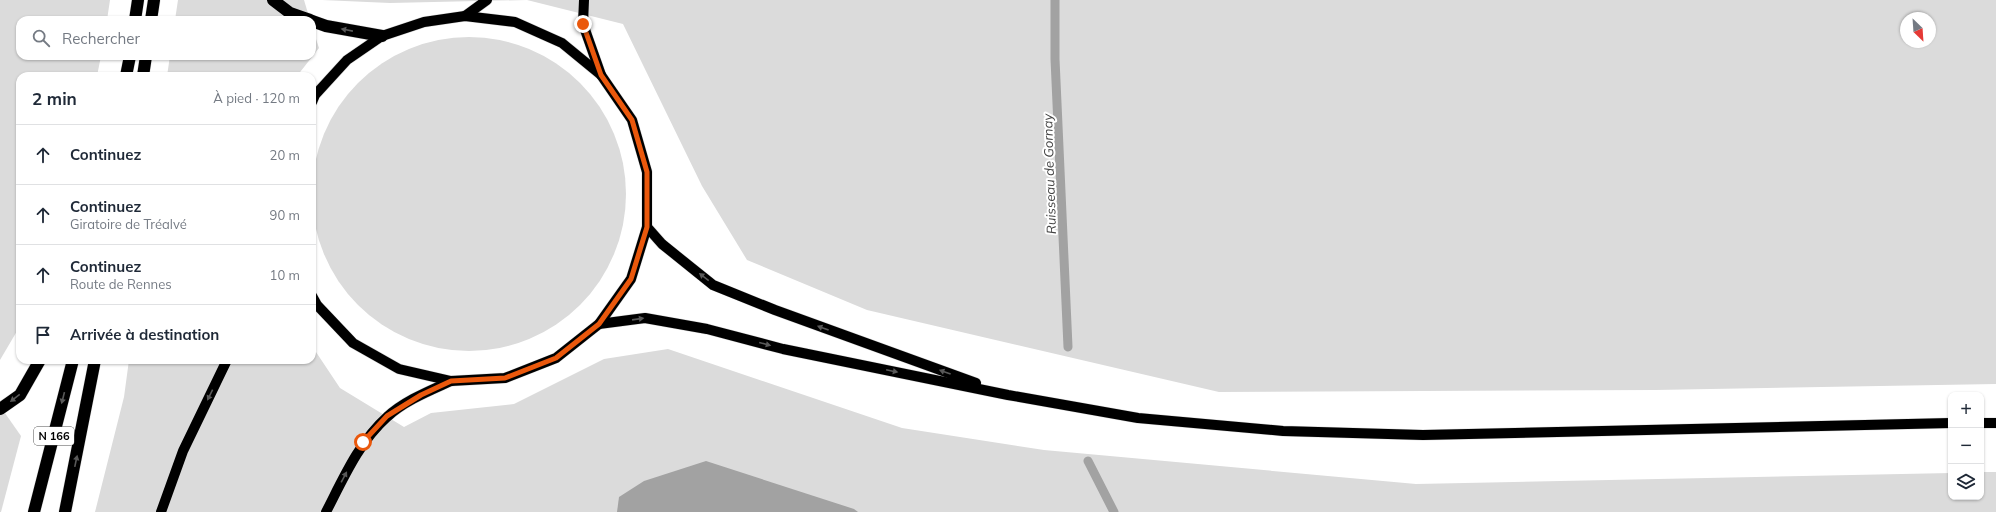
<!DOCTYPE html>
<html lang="fr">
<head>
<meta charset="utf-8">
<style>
	:root { --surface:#fff; --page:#f6f6f7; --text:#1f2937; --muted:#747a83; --line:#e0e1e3 }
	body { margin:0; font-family:Mulish,sans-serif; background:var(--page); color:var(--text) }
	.controls { position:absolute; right:12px; bottom:12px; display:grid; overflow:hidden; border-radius:8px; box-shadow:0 1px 3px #0004 }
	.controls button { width:36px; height:36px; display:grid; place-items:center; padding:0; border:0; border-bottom:1px solid var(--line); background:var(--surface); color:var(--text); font:20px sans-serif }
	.compass { position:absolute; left:1900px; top:12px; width:36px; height:36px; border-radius:50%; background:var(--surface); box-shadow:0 1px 3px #0004; rotate:155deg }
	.stop { position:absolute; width:12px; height:12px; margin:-9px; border:3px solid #ea580c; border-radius:50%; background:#fff }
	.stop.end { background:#ea580c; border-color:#fff; box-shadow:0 1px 4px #0008 }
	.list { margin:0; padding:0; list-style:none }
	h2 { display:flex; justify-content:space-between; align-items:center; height:52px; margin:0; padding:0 16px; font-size:17px }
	h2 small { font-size:13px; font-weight:400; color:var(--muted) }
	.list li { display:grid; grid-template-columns:26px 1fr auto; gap:12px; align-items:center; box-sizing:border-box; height:60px; padding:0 16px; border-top:1px solid var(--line) }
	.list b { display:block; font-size:15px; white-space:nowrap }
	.list p { margin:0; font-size:13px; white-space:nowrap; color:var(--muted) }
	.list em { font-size:13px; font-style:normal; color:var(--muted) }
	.icon { flex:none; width:22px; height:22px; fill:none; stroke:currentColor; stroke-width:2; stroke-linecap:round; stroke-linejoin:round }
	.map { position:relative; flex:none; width:1996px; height:512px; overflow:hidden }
	.search { position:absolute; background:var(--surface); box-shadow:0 1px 3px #0004; left:16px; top:16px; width:300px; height:44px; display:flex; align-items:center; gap:10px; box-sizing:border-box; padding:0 14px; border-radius:12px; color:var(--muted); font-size:15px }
	.panel { position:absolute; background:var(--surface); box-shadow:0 1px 3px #0004; left:16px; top:72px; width:300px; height:292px; border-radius:12px }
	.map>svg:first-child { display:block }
</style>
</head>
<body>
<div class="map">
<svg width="1996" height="512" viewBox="0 0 1996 512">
	<rect width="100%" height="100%" fill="#fff"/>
	<g fill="#dbdbdb" fill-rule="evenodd">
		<path d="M0,0H110L107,20H20V56H101L97,76H20V326L0,360Z"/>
		<path d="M178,0H304L310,20H175Z"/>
		<path d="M322,0H1996V384L1655,390L1219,392L867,310L747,260L702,186L623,24L527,0L390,3ZM1906,18H1930V42H1906Z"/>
		<path d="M312,27L319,48L297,76H167L170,56H312Z"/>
		<circle cx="469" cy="194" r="157"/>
		<path d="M312,346L340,388L404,427L431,413L514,404L604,359L668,349L902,428L1044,450L1416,484L1951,473V497H1981V472H1996V512H95L124,397L129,360H312Z"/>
		<path d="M0,406L21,436L1,512H0Z"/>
	</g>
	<path fill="#a2a2a2" d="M706,461L854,509L858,512H617L619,497L644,481Z"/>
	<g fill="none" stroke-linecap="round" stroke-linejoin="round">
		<g stroke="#a2a2a2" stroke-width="9">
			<path d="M1055,0V59L1068,347"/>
			<path d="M1088,461L1114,512"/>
		</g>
		<defs>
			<g id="major">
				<path d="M584,0L583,24L601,75"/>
				<path d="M465,16L487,0"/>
				<path d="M312,102L315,95L347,60L382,36L424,22L465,16L515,22L562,43L601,75L632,120L647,172V227L631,279L599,324L556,358L505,378L451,381L399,369L353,343L317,305L312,296"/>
				<path d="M647,227L662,244L713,285L775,310L976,383"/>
				<path d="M599,324L645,318L707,329L783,349L1008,395L1138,418L1283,431L1423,435L1951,423"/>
				<path d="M1981,423H1996"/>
				<path d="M161,512L183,451L227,360"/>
				<path d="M326,512C343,479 359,442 387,417C404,401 429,391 451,381"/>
			</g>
			<g id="highway">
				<path d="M273,0L290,13L310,20"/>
				<path d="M135,20L138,0"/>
				<path d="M151,20L154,0"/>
				<path d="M312,21L326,26L382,36"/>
				<path d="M126,76L130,56"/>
				<path d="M143,76L146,56"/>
				<path d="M0,409L20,395L40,360"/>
				<path d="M34,512L73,360"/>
				<path d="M65,512L95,360"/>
			</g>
		</defs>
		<use href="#major" stroke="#dbdbdb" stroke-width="11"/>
		<use href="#highway" stroke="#dbdbdb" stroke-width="13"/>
		<use href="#major" stroke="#000" stroke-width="10"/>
		<use href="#highway" stroke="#000" stroke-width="12"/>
	</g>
	<defs><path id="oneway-solid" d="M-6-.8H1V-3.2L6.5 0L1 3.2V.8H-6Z"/></defs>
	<g fill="#595959">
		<use href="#oneway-solid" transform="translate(347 30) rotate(-169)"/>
		<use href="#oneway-solid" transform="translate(704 277) rotate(-142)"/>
		<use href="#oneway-solid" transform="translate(638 319) rotate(-8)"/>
		<use href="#oneway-solid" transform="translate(823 328) rotate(-160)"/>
		<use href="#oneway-solid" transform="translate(765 344) rotate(15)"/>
		<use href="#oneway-solid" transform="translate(892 371) rotate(12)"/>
		<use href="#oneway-solid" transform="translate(945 372) rotate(-160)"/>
		<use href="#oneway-solid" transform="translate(210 395) rotate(116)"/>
		<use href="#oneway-solid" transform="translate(15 398) rotate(142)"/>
		<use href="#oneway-solid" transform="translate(63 398) rotate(104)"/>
		<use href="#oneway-solid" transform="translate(76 461) rotate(-78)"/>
		<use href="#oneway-solid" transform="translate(344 477) rotate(-62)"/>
	</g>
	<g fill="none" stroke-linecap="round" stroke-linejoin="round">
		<path stroke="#ea580c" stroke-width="5" d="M363,442L387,416L421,395L451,381L505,378L556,358L599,324L631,279L647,227V172L632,120L601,75L583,24"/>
	</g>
	<g text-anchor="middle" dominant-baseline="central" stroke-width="4" stroke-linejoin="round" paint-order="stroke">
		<rect fill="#fff" stroke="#4c4c4c" stroke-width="1" x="34" y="427" width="40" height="18" rx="3"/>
		<g font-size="11" font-weight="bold" fill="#000">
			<text x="54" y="436">N 166</text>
		</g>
		<g font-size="13" font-style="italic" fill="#434343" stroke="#fff">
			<text transform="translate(1049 174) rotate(-92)">Ruisseau de Gornay</text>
		</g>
	</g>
</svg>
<div class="controls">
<button>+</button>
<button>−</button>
<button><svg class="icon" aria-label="layers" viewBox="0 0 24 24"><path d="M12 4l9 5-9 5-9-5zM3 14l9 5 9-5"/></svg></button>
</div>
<svg class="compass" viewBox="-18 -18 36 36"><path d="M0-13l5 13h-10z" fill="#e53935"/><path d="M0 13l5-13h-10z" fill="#747a83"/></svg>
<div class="stop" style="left:363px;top:442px"></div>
<div class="stop end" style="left:583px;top:24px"></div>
<div class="search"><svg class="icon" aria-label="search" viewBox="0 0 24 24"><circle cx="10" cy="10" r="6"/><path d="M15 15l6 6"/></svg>Rechercher</div>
<section class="panel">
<h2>2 min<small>À pied · 120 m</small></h2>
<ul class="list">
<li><svg class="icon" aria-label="ahead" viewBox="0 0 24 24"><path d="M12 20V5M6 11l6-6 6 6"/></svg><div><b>Continuez</b></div><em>20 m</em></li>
<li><svg class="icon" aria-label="ahead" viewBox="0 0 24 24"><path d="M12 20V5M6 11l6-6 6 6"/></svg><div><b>Continuez</b><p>Giratoire de Tréalvé</p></div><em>90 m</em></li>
<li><svg class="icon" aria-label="ahead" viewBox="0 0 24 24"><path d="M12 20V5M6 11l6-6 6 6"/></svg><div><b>Continuez</b><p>Route de Rennes</p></div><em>10 m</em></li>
<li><svg class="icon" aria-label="arrive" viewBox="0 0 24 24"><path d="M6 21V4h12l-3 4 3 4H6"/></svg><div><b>Arrivée à destination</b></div></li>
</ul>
</section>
</div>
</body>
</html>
